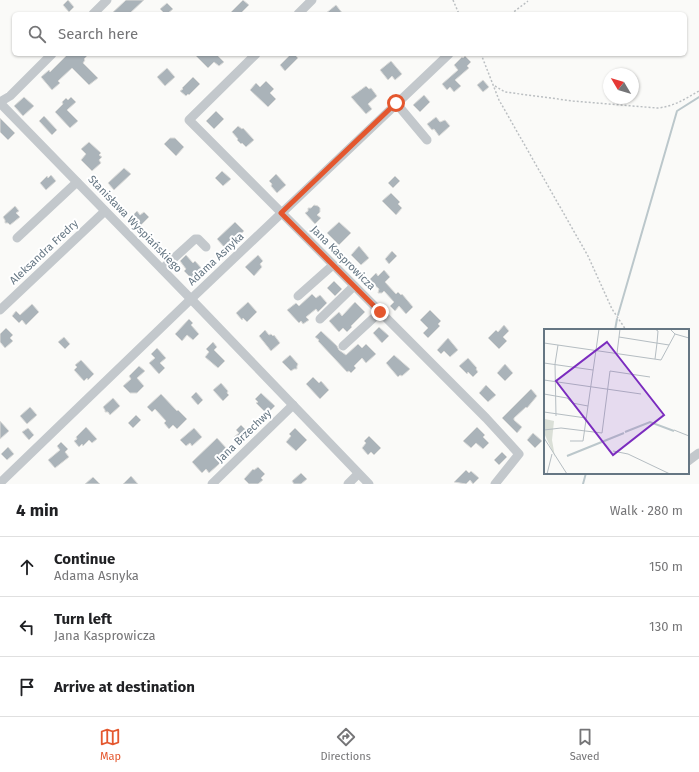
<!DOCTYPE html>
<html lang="en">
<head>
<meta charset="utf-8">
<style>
	:root { --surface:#fff; --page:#f6f6f6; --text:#202124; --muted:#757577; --line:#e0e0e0; --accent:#e4572e }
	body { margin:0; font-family:"Fira Sans",sans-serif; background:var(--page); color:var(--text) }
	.compass { position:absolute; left:603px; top:68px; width:36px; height:36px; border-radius:50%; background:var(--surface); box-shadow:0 1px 3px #0004; rotate:308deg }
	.stop { position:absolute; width:12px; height:12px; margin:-9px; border:3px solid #e4572e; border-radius:50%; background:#fff }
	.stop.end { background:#e4572e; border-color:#fff; box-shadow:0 1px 4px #0008 }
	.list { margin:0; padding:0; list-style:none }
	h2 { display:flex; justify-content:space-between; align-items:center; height:52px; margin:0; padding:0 16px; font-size:17px }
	h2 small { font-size:13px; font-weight:400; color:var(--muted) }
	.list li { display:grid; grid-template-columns:26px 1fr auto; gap:12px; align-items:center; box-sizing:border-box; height:60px; padding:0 16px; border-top:1px solid var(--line) }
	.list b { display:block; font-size:15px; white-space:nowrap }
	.list p { margin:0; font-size:13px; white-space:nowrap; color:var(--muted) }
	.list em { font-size:13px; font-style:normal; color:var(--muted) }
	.icon { flex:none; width:22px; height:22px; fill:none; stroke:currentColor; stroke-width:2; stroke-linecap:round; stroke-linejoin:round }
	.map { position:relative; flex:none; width:699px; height:484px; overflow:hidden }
	.search { position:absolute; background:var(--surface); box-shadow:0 1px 3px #0004; left:12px; right:12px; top:12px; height:44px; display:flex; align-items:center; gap:10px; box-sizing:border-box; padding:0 14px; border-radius:6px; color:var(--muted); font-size:15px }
	.sheet { height:232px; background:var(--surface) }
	nav { display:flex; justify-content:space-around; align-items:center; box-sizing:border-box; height:56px; border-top:1px solid var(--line); background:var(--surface); font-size:11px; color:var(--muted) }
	nav a { display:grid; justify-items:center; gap:2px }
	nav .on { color:var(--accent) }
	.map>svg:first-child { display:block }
</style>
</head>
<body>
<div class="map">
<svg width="699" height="484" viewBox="0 0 699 484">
	<rect width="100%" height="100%" fill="#fafaf8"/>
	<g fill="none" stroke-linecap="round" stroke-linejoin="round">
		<g stroke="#bbc7cb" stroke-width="2">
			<path d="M618,315L677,111L699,97"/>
			<path d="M615,330L617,319"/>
			<path d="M583,484L586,473"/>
		</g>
	</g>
	<g fill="#aab3b9" stroke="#dcdcda">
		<path d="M68,0L74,7L69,12L63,5Z"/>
		<path d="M126,0H144L129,14H111Z"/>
		<path d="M243,0L249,5L240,14H229Z"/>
		<path d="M167,3L173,9L167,14H165L160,9Z"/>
		<path d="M336,5L343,14H325Z"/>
		<path d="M68,54H89L84,59L85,60L83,63L98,78L89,85L72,68L58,81L60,83L52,90L41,77L49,70L50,72Z"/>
		<path d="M194,54H216L224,62L219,66L214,62L208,68Z"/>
		<path d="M291,54H294L298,58L285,71L280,65Z"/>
		<path d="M465,56L471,62L467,66L469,68L455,80L461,86L454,92L450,87L447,90L442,84L458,70L454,65L462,57L463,58Z"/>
		<path d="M391,61L402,74L395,80L392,76L388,80L380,70Z"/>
		<path d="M167,68L175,77L165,86L157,77Z"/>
		<path d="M193,77L200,84L189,95L188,94L186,96L180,91L183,89L182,88Z"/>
		<path d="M483,80L489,87L483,92L477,85Z"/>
		<path d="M266,81L274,89L270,93L276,99L268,107L250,90L256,83L260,87Z"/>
		<path d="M366,86L369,89L371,88L377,96L368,104L372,109L366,114L351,97Z"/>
		<path d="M424,95L430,102L420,112L413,105Z"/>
		<path d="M24,97L34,106L23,116L14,106Z"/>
		<path d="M71,97L76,102L67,110L78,121L70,128L55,112L63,104L62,102L66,98L68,100Z"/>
		<path d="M216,111L224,119L214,129L206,121Z"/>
		<path d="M44,116L57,130L52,135L39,121Z"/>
		<path d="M436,117L440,122L445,120L450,126L439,136L434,129L432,130L427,124Z"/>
		<path d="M0,118L15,133L8,140L0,132Z"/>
		<path d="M238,126L242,129L243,128L254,140L246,147L242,143L241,144L237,140L238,139L232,132Z"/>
		<path d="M170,138H175L184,147L176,156L164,144Z"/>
		<path d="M89,142L101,153L99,155L102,157L99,160L101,163L92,171L81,160L86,154L81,149Z"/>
		<path d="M124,168L131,174L114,190L108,183Z"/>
		<path d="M222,171L231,179L223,186L215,178Z"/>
		<path d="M276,174L286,185L277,193L271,186L272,184L269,181Z"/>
		<path d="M51,175L56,181L46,190L40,183L47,176L48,178Z"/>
		<path d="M395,176L400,181L393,188L388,183Z"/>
		<path d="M391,193L400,202L398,204L402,208L396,215L382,201Z"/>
		<path d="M314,205L318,206L320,208V212L317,215L321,218L315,224L305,213L308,211V208H311Z"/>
		<path d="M15,206L19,211L16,213L20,217L10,225L8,223H5V220L3,217Z"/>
		<path d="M137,211L140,215L144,212L149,217L140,226L131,217Z"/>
		<path d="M235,222L244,231L225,248L217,239Z"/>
		<path d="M339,222L351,233L339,245L327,233Z"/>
		<path d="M359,246L369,258L361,265L351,255Z"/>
		<path d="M392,251L397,256L389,264L385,259Z"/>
		<path d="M186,255L193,263L195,261L203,270L200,272L201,274L193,280L184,271L186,269L180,261Z"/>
		<path d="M258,255L263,261L260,264L262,267L254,276L245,267Z"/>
		<path d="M384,270L390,277L385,282L396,294L398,292L401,295L402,294L413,307L406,314L399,306L395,311L390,306L394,302L384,291L382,293H378L379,289L369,280L376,273L378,276Z"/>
		<path d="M334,281L342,289L335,296L327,288Z"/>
		<path d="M312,294L316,298L320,295L327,303L318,312L316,309L306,317L309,320L303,324L301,321L299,323L287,310L296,303L299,306Z"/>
		<path d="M248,302L257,312L247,322L243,318L242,320L236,313Z"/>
		<path d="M355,302L365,312L351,326L352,327L347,332L343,328L339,332L329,321L339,312L342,316Z"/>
		<path d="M32,304L39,312L26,325L22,320L19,323L12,316L16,311L20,315Z"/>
		<path d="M430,310L441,321L438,324L440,326L428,338L423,333L428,328L420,320Z"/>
		<path d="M189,319L193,323L191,325L199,334L193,340L187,335L182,341L175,334Z"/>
		<path d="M504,325L509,331L503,337L507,341L499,349L488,338L496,330L498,332Z"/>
		<path d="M379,327L389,336L382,343L373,333Z"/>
		<path d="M6,328L13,335L10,338L13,341L5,348L0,342V334Z"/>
		<path d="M265,330L269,335L271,334L273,336L274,335L280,343L271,351L259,336Z"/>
		<path d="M321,331L337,346L339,350L346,355L358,344L362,348L366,344L376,354L366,363L362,358L354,366L356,368L351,373L349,371L347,372L318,341L319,340L315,337Z"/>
		<path d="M64,337L70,344L65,349L58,342Z"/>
		<path d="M448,338L458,350L450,357L444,351L441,354L437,350Z"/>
		<path d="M213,342L217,347L214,350L225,361L218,368L205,357L209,352L206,349Z"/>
		<path d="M157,348L166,358L160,363L165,368L159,374L149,363L155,358L151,354Z"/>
		<path d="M290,355L298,364L297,366V369H294L291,371L282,362Z"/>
		<path d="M394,355L410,369L402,376L400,375L398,377L386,363Z"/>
		<path d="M468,358L477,368L476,369L478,372L473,377L468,372L467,374L459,366Z"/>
		<path d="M81,360L94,374L88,380L87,378L84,381L74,370L77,367L75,365Z"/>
		<path d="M505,364L513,373L505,381L497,373Z"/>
		<path d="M139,366L145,371L137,378L144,386L137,393H130L123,386L131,379L129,376Z"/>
		<path d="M313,377L319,383L321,381L329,390L320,399L306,384Z"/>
		<path d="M221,383L228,391L227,393L229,395L223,401L213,390Z"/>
		<path d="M486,385L496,395L488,402L479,393Z"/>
		<path d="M531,389L537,396L527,408L526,407L514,418V420L522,427L517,433L502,418Z"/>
		<path d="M196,392L203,400L198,405L191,397Z"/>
		<path d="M261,393L275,406L267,414L256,403L258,402L255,399Z"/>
		<path d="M161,394L177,411L178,410L187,419L177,429L173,425L169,429L164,423L166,421L155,409L152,412L147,407Z"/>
		<path d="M113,398L120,406L110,415L108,412H105V410L103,407Z"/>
		<path d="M30,407L37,415L27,424L20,416Z"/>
		<path d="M136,415L141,420L133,428L128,423Z"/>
		<path d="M0,421L9,431L0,439Z"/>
		<path d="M241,425L250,434L240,443L234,437L239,433L236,430Z"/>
		<path d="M86,427L97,439L92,443L89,440L83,446L82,444L79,447L74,441L77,439L76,437Z"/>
		<path d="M477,427L485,435L483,437L489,443L483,449L476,443L471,448L463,441Z"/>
		<path d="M28,428L34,435L29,440L22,432Z"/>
		<path d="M194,428L202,437L192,446L190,443L186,446L180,440Z"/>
		<path d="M295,428L307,440L296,451L286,442L291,436L289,434Z"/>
		<path d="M533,433L542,441L535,448L527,440Z"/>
		<path d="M369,436L381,448L374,455L371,452L368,455L362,448L366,443L364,441Z"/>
		<path d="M217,438L228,450L223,454L226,458L209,473L206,469L202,473L192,462Z"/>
		<path d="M61,442L68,449L65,452L69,457L55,468L48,460L60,450L57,446Z"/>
		<path d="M8,447L14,454L7,460L1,454Z"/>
		<path d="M502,452L507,457L499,465L494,460Z"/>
		<path d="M258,467L265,474L261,478L263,480L258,484H249L244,479L253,469L254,470Z"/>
		<path d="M466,470L469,473L471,471L479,478L473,484L470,480L466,484L454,482Z"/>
		<path d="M301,473L307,479L301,484H294L292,481Z"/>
		<path d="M131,476L138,484H123Z"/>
		<path d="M93,477L100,484H85Z"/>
	</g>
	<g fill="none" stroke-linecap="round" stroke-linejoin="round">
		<g stroke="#bbbfc2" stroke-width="1.5" stroke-dasharray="2 2" stroke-linecap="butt">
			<path d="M453,0L459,14"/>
			<path d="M511,14L528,1"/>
			<path d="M481,54L499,100L588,256L612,309L626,330"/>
			<path d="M495,86L505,92L573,101L657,108C673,107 685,99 699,91"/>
		</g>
		<g stroke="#c3c8cc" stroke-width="9">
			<path d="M93,14L107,0"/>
			<path d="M298,14L312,0"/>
			<path d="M256,54L189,120L486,418L519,454L495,484"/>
			<path d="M0,102L10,96L52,54"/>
			<path d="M0,103L191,299L369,484"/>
			<path d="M396,103L427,140"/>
			<path d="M17,238L77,182"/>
			<path d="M162,269L195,239H198L206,247"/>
			<path d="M298,296L333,265"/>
			<path d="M0,310L105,211"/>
			<path d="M320,319L354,286"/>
			<path d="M343,346L380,312"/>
			<path d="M688,461L699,453"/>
			<path d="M0,483L191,299L449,54"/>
			<path d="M212,484L293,405"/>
			<path d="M348,484L358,474"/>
		</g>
	</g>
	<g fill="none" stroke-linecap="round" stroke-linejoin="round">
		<path stroke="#e4572e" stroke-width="5" d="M380,312L281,213L396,103"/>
	</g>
	<g text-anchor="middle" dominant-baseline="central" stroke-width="4" stroke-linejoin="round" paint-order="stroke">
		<g font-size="11" fill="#657683" stroke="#fff">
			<text transform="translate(135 224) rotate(46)">Stanisława Wyspiańskiego</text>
			<text transform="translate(44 252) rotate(-43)">Aleksandra Fredry</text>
			<text transform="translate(343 258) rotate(45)">Jana Kasprowicza</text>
			<text transform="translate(216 259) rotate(-43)">Adama Asnyka</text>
			<text transform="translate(244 436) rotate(-44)">Jana Brzechwy</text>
		</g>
	</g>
	<g transform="translate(544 329)">
		<rect width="145" height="145" fill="#fafaf8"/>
		<path d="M1,90L10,92L8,111L11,128L0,104Z" fill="#dadfd7"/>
		<path fill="none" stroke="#bbc7cb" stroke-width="2" d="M81,103L106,93L130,102M23,127L80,104"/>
		<path fill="none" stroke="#b5bdc2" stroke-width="1" d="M111,0L114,2L113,14M126,0L131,5L145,9M75,8L125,16M0,14L117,31L131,5M73,24L76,0M111,30L113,14M0,34L49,41M0,51L97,65M0,65L23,69L28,74L44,77M0,83L42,89M12,87L11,35L14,16M0,101L17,99L58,104L66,42L106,48M130,101L145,107M0,109L23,145M26,112H39L55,0M69,122L84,125L126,145M3,145L8,125"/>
		<path fill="#7b2cbf" fill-opacity="0.15" stroke="#7b2cbf" stroke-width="2" d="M63,13L120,86L69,126L12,52Z"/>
		<rect width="145" height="145" fill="none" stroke="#657683" stroke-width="2"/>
	</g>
</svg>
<svg class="compass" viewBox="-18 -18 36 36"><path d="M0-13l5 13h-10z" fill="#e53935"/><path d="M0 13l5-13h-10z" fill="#757577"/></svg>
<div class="stop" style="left:396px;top:103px"></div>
<div class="stop end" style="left:380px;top:312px"></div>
<div class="search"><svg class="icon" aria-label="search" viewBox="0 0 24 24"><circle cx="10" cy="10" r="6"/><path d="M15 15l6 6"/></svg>Search here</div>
</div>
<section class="sheet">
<h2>4 min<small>Walk · 280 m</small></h2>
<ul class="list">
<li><svg class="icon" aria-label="ahead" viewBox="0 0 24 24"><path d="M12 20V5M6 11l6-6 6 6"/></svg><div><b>Continue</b><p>Adama Asnyka</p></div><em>150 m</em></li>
<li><svg class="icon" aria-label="left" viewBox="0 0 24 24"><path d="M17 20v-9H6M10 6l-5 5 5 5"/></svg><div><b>Turn left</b><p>Jana Kasprowicza</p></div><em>130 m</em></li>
<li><svg class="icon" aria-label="arrive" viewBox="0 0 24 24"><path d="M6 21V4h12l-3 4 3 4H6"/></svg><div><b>Arrive at destination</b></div></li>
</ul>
</section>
<nav>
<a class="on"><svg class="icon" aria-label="map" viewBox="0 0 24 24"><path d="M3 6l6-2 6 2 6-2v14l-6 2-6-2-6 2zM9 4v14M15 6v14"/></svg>Map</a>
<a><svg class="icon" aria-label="directions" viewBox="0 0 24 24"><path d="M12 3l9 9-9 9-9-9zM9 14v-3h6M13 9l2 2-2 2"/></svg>Directions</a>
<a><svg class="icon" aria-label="saved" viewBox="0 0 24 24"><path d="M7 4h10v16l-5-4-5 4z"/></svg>Saved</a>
</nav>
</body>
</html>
